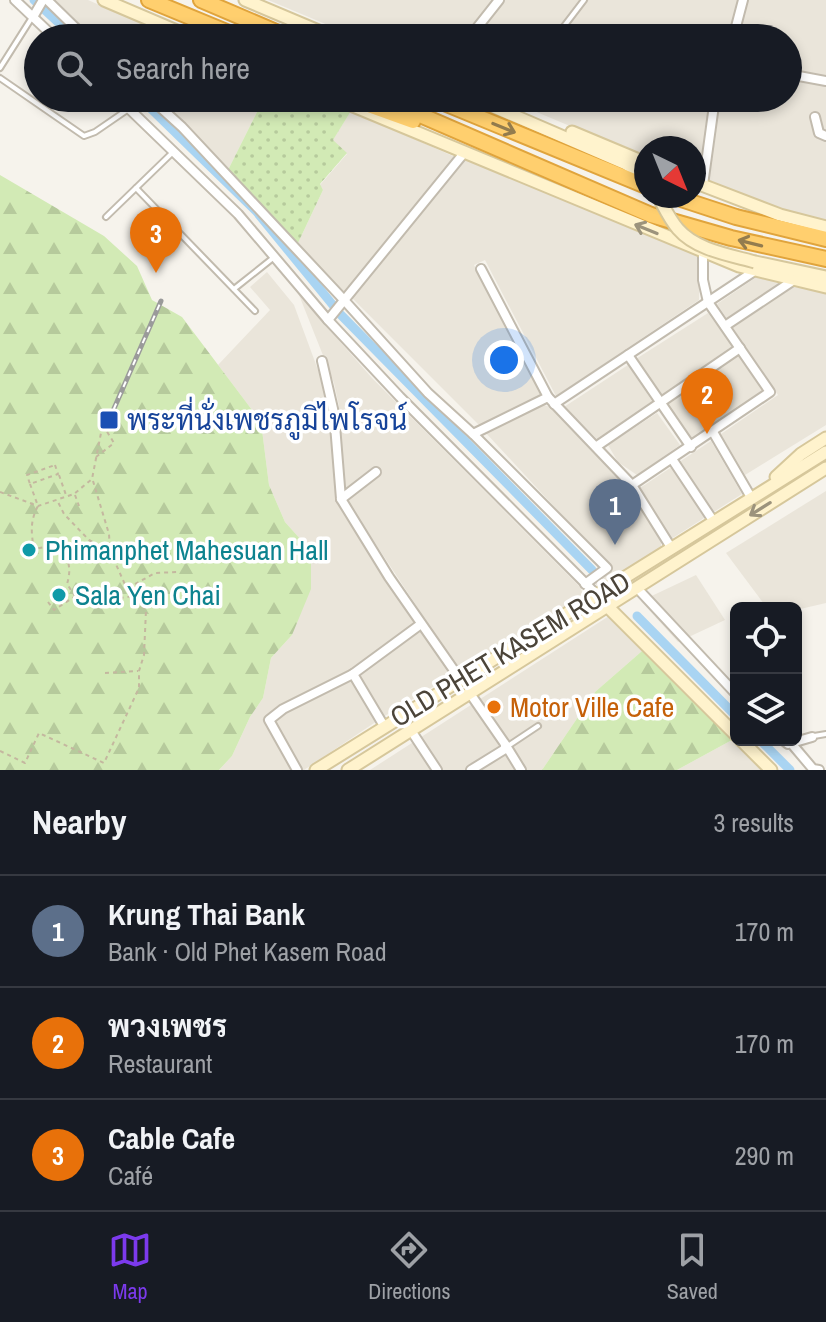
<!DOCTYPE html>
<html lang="en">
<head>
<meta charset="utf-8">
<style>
	:root { --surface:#171b24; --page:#20242c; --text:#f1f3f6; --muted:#9ea1a6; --line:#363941; --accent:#7c3aed }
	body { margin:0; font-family:"Archivo Narrow",Sarabun,sans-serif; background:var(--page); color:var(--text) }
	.controls { position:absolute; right:24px; bottom:24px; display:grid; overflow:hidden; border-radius:12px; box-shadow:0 4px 12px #0003 }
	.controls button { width:72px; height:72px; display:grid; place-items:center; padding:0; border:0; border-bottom:2px solid var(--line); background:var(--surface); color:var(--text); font:40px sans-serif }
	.compass { position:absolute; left:634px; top:136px; width:72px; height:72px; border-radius:50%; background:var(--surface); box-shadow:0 4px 12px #0003; rotate:137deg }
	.you { position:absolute; left:504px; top:360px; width:28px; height:28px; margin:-20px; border:6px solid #fff; border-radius:50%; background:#1a73e8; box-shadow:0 0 0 12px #1a73e833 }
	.badge { display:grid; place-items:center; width:52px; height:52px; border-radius:50%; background:var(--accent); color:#fff; font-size:26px; font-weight:700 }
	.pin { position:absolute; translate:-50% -66px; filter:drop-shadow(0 2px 4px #0008) }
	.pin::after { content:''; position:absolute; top:42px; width:28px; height:24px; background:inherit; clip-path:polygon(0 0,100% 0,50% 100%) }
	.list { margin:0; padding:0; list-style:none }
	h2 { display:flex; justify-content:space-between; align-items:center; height:104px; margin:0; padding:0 32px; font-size:34px }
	h2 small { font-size:26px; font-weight:400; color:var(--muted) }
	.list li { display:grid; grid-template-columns:52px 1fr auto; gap:24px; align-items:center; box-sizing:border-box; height:112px; padding:0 32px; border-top:2px solid var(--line) }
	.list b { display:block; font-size:30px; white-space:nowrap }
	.list p { margin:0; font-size:26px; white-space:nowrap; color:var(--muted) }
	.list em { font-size:26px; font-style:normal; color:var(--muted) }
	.icon { flex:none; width:44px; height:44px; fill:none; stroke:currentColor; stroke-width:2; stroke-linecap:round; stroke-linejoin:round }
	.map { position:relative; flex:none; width:826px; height:770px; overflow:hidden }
	.search { position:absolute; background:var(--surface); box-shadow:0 4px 12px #0003; left:24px; right:24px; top:24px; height:88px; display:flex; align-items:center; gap:20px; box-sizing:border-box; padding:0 28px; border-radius:44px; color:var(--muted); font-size:30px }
	.sheet { height:440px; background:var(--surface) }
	nav { display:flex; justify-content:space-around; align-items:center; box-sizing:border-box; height:112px; border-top:2px solid var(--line); background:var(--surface); font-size:22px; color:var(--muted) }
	nav a { display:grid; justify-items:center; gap:4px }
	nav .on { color:var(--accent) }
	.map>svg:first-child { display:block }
</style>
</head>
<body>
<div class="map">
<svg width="826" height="770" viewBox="0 0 826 770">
	<defs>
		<pattern id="grass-dots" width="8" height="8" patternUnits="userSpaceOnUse" patternTransform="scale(2)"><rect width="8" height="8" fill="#d2eab5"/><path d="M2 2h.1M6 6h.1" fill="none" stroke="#b6ca9c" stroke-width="1.8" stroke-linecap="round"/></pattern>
		<pattern id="forest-firs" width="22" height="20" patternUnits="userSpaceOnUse" patternTransform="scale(2)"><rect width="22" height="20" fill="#d2eab5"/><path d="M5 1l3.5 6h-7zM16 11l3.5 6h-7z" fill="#b6ca9c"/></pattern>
	</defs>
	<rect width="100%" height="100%" fill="#f6f3ec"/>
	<g fill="#eae5da">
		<path d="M48,0H88L176,38H82L45,4Z"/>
		<path d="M268,0H826V224L778,211L694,179V148H646V158L503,98H788V38H359Z"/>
		<path d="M147,98H264L227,172Z"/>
		<path d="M351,111L455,157L344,295L298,243L323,190L320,185L347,154L332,141Z"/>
		<path d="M463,159L700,257L699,300L556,396L485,260L474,265L542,394L480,426L351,297Z"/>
		<path d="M267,272L294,305L328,397L337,502L451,676L383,717L304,770H219L232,756L250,717L263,698L271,658L292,635L311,551L285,522L269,485L261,422L218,365L270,310L250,287Z"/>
		<path d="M758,276L794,287L826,291V425L745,475L721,434L778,395L717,304Z"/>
		<path d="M299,295L372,378L581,588L583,596L460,672L344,496L339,406L334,383Z"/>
		<path d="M708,313L732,346L661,396L636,359Z"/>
		<path d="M739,355L764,391L693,440L668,404Z"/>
		<path d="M628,365L652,401L598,440L564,407Z"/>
		<path d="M541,404L550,407L625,482L661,538V547L598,587L593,581L612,569L485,432Z"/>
		<path d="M657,413L680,445L637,475L618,462L608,445Z"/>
		<path d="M711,441L742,494L671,539L640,488Z"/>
		<path d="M826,491V603L796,610L767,608L726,553Z"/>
		<path d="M696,575L725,620L678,642L641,601Z"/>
		<path d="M609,616L642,651L595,692L542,770H370Z"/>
		<path d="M732,740L762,770H677Z"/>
	</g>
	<path fill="url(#grass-dots)" d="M264,98H321L351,111L333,140L347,153L320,184L323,190L298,243L227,172Z"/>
	<g fill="url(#forest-firs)">
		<path d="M0,175L104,236L137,266L152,300L182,317L261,422L269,485L285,522L311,551V589L292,635L271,658L263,698L250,717L232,756L219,770H0Z"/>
		<path d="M642,651L732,740L677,770H542L595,692Z"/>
	</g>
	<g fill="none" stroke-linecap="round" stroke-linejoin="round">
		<g stroke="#a9d4f2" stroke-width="9">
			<path d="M34,0L75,38"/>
			<path d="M140,98L256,211L341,315L592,570"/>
			<path d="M637,616L736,716"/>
			<path d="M760,740L790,770"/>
		</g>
		<defs>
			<g id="lane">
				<path d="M555,38L584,0"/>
				<path d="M0,68L31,19"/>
				<path d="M0,78L84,136L95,132L127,110"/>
				<path d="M504,104L508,98"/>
				<path d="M136,188L255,311"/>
				<path d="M106,217L172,153"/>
				<path d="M234,289L273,258"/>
				<path d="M814,736L826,734"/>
				<path d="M508,746L538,726"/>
			</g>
			<g id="street">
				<path d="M15,0L55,38"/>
				<path d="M47,0L86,38"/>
				<path d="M33,17L43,0"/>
				<path d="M469,38L499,0"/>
				<path d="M733,38L743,0"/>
				<path d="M788,74L826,81"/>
				<path d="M118,98L238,214L328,320L400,397L598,596"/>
				<path d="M150,98L182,127L344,300L428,393L473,434L607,568L585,584"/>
				<path d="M815,117L819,133L826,136"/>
				<path d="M703,185L715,98"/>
				<path d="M481,269L548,397"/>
				<path d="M328,320L464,153"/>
				<path d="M725,326L794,280"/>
				<path d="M628,355L691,447"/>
				<path d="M322,361L334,413L341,499L389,577L460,679"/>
				<path d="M554,404L756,270"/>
				<path d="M713,432L752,499"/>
				<path d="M473,434L548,397L632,485L672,549"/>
				<path d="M597,446L740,348"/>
				<path d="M672,459L714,522"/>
				<path d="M632,485L770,392L708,302L703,280V252"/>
				<path d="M341,499L376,472"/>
				<path d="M637,588L736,694"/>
				<path d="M353,674L384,726"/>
				<path d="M469,692L505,744V749L471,770"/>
				<path d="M410,729L437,770"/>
				<path d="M783,740L788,744L812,737"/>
				<path d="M791,743L813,769L819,770"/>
				<path d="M505,744L521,770"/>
				<path d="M297,770L269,720L283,709L353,674L421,624"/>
			</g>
			<g id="secondary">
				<path d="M104,0L193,38"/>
				<path d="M245,0L335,38"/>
				<path d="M334,98L739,266L826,287"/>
				<path d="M473,98L626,164L642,174L646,179"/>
				<path d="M572,132L646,163"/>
				<path d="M694,182L780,215L826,227"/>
				<path d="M755,262L826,277"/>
				<path d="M776,477L801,454L826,438"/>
				<path d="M607,606L736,735"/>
				<path d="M741,740L771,770"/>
				<path d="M316,770L826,452"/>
				<path d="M348,770L826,468"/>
			</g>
			<g id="highway">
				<path d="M149,0L241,38"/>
				<path d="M201,0L290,38"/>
				<path d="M349,98L413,121"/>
				<path d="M381,98L651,215L731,238L826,259"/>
				<path d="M432,98L646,186"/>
				<path d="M672,196L736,217L826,239"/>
			</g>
		</defs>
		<use href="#lane" stroke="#c2bbae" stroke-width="8"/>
		<use href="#street" stroke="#c2bbae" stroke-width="12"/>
		<use href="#secondary" stroke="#d6c79b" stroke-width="15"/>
		<use href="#highway" stroke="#e0a43c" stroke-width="18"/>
		<g stroke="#c4b79f" stroke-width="2" stroke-dasharray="4 4" stroke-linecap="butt">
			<path d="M96,457L114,443L106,430"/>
			<path d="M55,465L58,474L30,484L27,475Z"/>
			<path d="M59,475L66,495"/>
			<path d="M93,481L109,534L110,551"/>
			<path d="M30,484L38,506C30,521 31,532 34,549L55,545C69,557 72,567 67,584L75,596C95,593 113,601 132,596"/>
			<path d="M0,492L38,506L74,494L92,479L101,433L109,420"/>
			<path d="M75,495L79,506"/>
			<path d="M128,588L155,573L179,572"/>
			<path d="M48,602L54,610L74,597"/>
			<path d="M105,673L138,671"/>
			<path d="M0,751L25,763L39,733L104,763L139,688V671L144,655L146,610L127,589L110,551L89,540L64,514L57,500"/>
		</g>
		<use href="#lane" stroke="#fff" stroke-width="4"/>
		<use href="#street" stroke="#fff" stroke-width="8"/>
		<use href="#secondary" stroke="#fff3cd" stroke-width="11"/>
		<use href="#highway" stroke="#ffcf6e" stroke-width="14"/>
		<defs>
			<path id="rail" d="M109,420L161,301"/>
		</defs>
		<use href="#rail" stroke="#9a9a9a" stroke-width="5"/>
		<use href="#rail" stroke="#fff" stroke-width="2" stroke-dasharray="6" stroke-linecap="butt"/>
		<defs>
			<path id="secondary-bridge" d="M658,196C664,207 670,220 678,229C696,250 730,255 755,262"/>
		</defs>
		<use href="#secondary-bridge" stroke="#d6c79b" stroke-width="15" stroke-linecap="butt"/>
		<use href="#secondary-bridge" stroke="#fff3cd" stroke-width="11"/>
	</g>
	<defs><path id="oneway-shaft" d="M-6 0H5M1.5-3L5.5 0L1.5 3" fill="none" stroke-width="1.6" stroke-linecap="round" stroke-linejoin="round" transform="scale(2)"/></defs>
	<g stroke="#937c4e">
		<use href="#oneway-shaft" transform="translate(504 128) rotate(22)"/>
		<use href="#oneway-shaft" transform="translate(750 243) rotate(-166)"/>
	</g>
	<g stroke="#9c937c">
		<use href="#oneway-shaft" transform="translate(646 229) rotate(-158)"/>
		<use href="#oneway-shaft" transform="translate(760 509) rotate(148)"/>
	</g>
	<rect fill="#1a4fb4" stroke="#fff" stroke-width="3" x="99" y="410" width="20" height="20" rx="4"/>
	<g fill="#0f9aa8" stroke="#fff" stroke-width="3">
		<circle cx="29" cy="550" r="8"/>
		<circle cx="59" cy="595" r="8"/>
	</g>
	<circle fill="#e8710a" stroke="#fff" stroke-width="3" cx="494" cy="707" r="8"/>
	<g text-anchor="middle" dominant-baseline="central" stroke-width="7" stroke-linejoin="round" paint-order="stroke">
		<g font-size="28" fill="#164399" stroke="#fff" text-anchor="start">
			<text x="127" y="420">พระที่นั่งเพชรภูมิไพโรจน์</text>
		</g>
		<g font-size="28" fill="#0d838f" stroke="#fff" text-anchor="start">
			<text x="45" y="550">Phimanphet Mahesuan Hall</text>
			<text x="75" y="595">Sala Yen Chai</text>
		</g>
		<g font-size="28" fill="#4b4439" stroke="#fff">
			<text transform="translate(510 649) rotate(-31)">OLD PHET KASEM ROAD</text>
		</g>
		<g font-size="28" fill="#c56008" stroke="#fff" text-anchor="start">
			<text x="510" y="707">Motor Ville Cafe</text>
		</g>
	</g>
</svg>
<div class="controls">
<button><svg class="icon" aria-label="locate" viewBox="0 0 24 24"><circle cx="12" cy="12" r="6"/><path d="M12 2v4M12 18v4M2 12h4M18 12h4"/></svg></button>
<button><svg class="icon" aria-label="layers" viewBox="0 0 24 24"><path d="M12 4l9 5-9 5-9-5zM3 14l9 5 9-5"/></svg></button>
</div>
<svg class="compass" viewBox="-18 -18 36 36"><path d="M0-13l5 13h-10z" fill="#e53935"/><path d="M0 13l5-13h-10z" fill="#9ea1a6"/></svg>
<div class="you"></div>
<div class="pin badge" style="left:615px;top:545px;background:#5c6f8a">1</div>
<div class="pin badge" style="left:707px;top:434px;background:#e8710a">2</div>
<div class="pin badge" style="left:156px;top:273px;background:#e8710a">3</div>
<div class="search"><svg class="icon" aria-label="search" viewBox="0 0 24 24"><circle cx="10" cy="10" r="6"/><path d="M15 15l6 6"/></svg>Search here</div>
</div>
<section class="sheet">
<h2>Nearby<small>3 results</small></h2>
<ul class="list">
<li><span class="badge" style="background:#5c6f8a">1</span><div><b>Krung Thai Bank</b><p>Bank · Old Phet Kasem Road</p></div><em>170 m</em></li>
<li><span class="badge" style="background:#e8710a">2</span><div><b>พวงเพชร</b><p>Restaurant</p></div><em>170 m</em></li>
<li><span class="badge" style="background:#e8710a">3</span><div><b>Cable Cafe</b><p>Café</p></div><em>290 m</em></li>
</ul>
</section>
<nav>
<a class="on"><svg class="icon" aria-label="map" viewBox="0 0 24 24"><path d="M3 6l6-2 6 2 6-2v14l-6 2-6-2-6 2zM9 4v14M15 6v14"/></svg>Map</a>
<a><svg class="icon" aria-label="directions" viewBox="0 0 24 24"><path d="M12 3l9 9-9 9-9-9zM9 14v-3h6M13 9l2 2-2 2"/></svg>Directions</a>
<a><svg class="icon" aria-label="saved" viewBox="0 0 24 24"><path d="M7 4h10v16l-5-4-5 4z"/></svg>Saved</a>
</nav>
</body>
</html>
